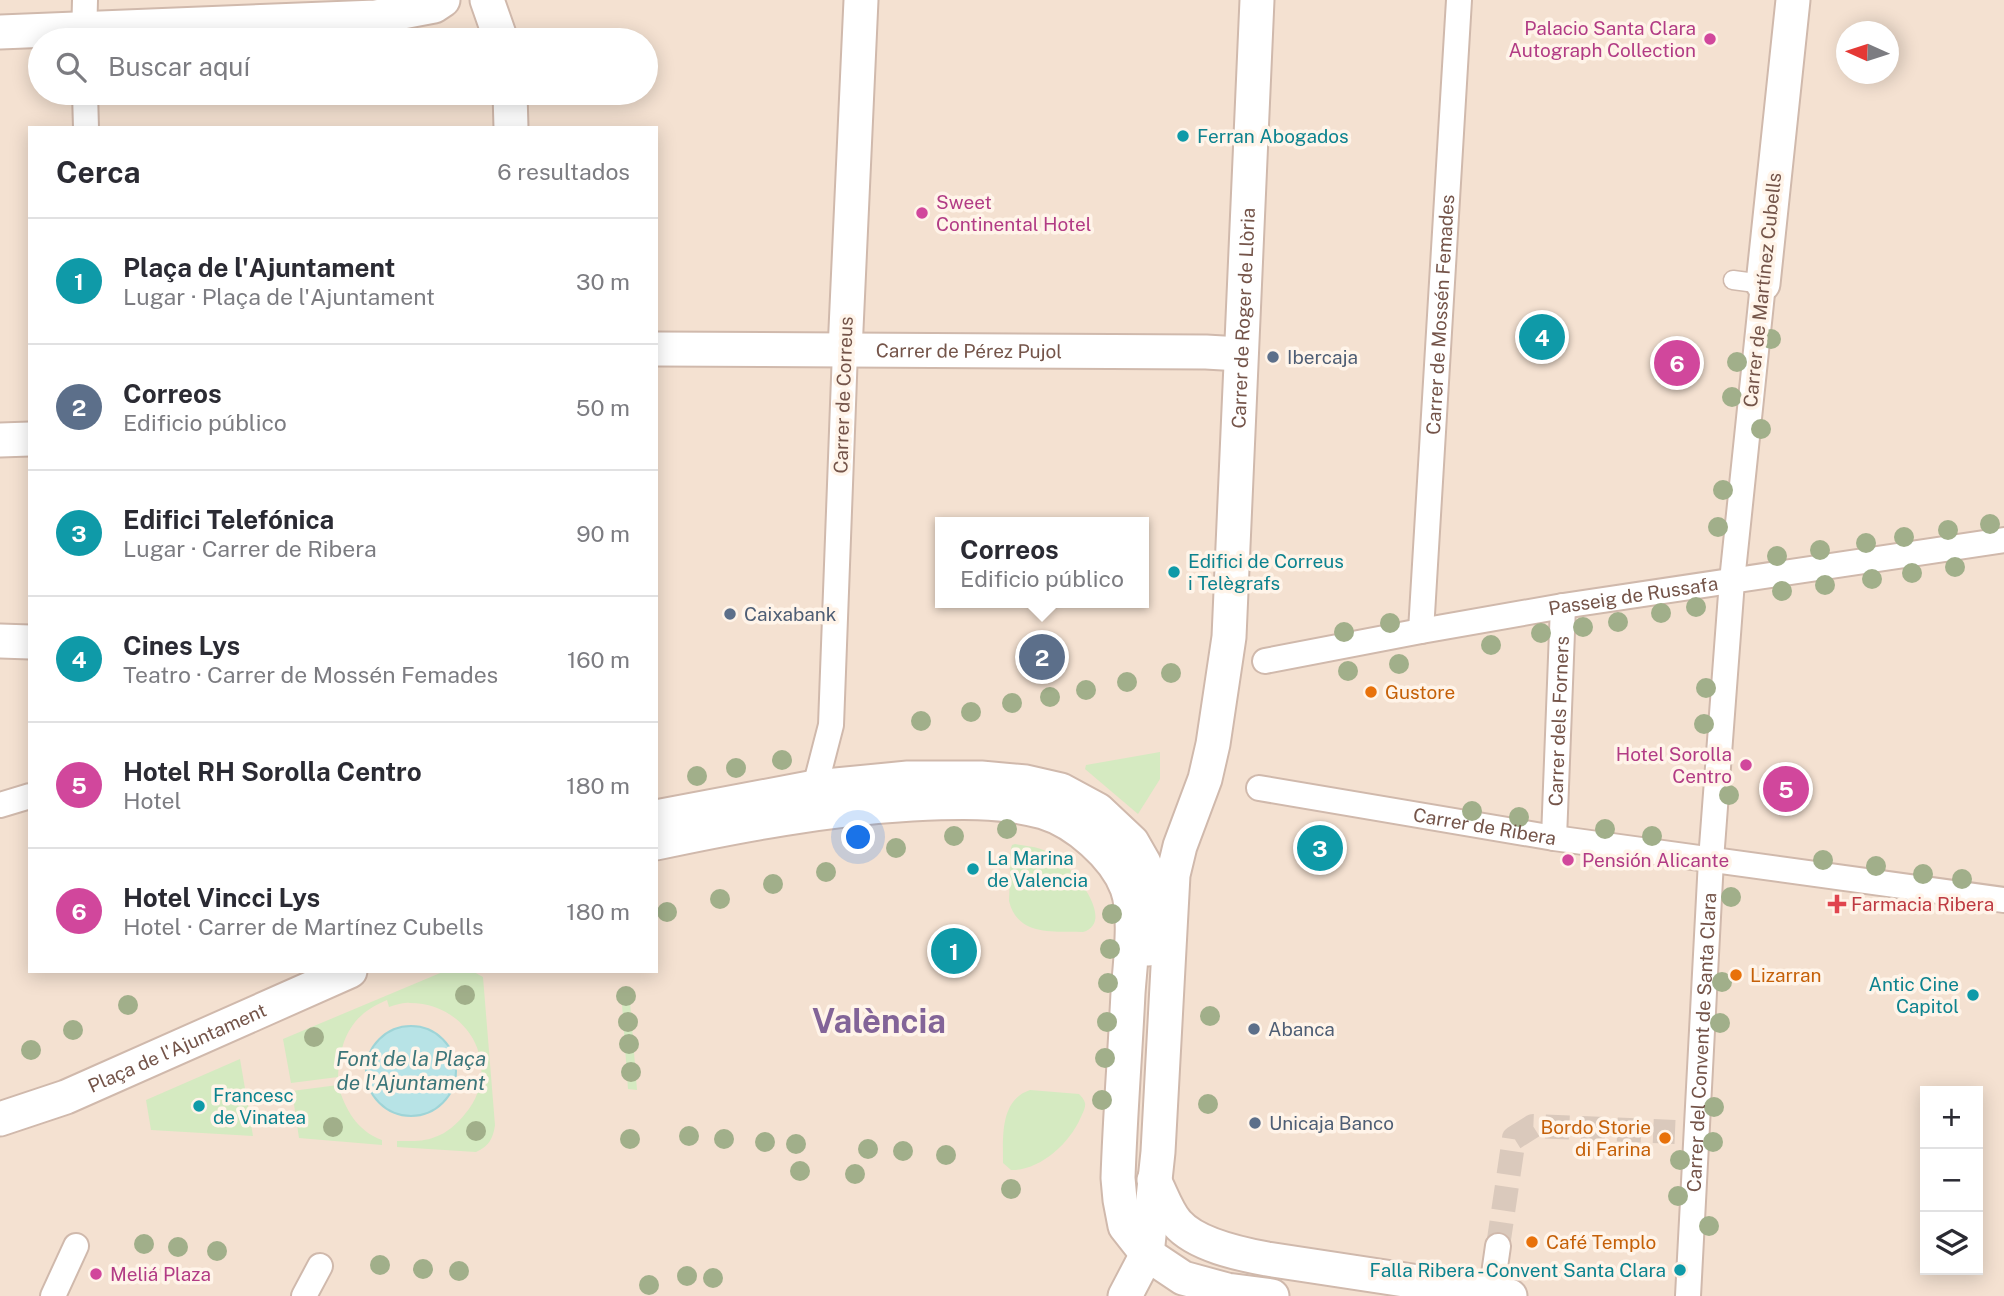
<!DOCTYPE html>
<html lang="es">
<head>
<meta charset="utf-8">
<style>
	:root { --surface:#fff; --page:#f7f7f7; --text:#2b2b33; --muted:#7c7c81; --line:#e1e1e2; --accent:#e75d47 }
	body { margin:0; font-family:"Public Sans",sans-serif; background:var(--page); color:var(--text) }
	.controls { position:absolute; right:21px; bottom:21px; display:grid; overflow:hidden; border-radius:0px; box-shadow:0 4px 18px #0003 }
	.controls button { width:63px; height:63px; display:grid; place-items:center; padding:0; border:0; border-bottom:2px solid var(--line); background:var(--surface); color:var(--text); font:35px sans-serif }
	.compass { position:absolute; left:1836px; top:21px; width:63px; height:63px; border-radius:50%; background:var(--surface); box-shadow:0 4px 18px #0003; rotate:273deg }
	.you { position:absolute; left:859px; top:838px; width:24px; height:24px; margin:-18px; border:5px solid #fff; border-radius:50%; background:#1a73e8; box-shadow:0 0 0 10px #1a73e833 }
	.badge { display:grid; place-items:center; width:46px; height:46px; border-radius:50%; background:var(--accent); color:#fff; font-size:23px; font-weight:700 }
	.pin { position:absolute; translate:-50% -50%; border:4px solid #fff; box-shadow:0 2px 7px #0006 }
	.popup { position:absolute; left:935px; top:517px; width:214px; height:91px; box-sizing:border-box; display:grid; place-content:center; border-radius:0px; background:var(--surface); filter:drop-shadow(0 2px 5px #0005); font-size:23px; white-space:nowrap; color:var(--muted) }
	.popup b { font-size:26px; color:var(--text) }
	.popup::after { content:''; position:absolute; left:50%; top:100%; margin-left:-14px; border:14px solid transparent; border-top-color:var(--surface) }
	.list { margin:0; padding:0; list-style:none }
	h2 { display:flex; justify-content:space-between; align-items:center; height:91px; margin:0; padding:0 28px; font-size:30px }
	h2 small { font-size:23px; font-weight:400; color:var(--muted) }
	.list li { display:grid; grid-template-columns:46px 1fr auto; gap:21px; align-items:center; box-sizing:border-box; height:126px; padding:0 28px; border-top:2px solid var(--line) }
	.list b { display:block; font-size:26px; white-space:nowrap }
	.list p { margin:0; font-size:23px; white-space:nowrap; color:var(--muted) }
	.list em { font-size:23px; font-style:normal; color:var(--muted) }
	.icon { flex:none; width:38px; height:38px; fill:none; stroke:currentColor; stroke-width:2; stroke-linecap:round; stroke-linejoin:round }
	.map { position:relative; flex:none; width:2004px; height:1296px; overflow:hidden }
	.search { position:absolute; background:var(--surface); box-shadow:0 4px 18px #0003; left:28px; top:28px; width:630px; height:77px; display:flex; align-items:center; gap:18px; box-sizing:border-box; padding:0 24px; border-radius:38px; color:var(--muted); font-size:26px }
	.panel { position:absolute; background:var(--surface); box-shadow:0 4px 18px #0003; left:28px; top:126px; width:630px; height:847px; border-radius:0px }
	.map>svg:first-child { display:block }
</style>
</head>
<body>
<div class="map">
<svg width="2004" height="1296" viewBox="0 0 2004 1296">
	<rect width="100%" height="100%" fill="#fcf0e3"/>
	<path fill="#f4e1d1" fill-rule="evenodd" d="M0,0H2004V1296H0ZM1846,32H1888V74H1846ZM40,40H646V93H40ZM30,128H656V971H30ZM940,522H1144V603H940ZM1925,1091H1978V1270H1925Z"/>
	<g fill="#d5eac1">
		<path d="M1160,752V779L1138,814L1085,769L1086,765Z"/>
		<path d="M1015,844C1028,846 1041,847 1052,854C1070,864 1118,921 1083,932C1053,931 1018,937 1009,901L1011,848L1012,845Z"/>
		<path d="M445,971H472L483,977L495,1125C493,1139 489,1146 476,1152L397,1147V1141C410,1141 423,1142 435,1137C447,1133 457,1124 465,1114C504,1068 469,1003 410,1003C403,1002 396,1005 389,1007L387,1000C350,1015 340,1040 338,1077L291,1083L283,1039Z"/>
		<path d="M629,989L637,1090L628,1089L621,990Z"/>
		<path d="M240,1059L253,1136L151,1130L146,1100Z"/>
		<path d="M338,1085C345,1109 357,1131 382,1140V1145L299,1138L292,1091Z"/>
		<path d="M1030,1090L1079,1094C1081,1096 1084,1099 1085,1103C1086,1108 1082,1114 1080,1119C1069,1144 1039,1171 1011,1170L1003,1163C1003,1136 1000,1100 1030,1090Z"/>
	</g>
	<circle fill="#b7e3e6" stroke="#9ed4d7" stroke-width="2" cx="411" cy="1071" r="45"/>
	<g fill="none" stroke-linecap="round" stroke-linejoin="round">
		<path stroke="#dac9bc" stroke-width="24" stroke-dasharray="24 12" stroke-linecap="butt" d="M1498,1246L1514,1138L1533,1126L1675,1132"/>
		<defs>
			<path id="service" d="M1733,280L1763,284"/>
			<g id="pedestrian">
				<path d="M84,40L85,0"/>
				<path d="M85,93L86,128"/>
				<path id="s1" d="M1421,631L1459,0"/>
				<path id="s2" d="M1265,661L1421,631L1563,606L2004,540"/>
				<path d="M815,787L831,725L845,351"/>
				<path id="s3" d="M1259,788L1554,838L2004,900"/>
				<path d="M0,805L30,796"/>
				<path id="s4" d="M1554,838L1563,606"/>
				<path d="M1494,1274L1498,1246"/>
				<path d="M53,1296L76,1246"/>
				<path d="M304,1296L320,1266"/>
				<path id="s5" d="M1688,1296L1711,860L1732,581L1763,284"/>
			</g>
			<g id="minor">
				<path d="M487,0L501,40"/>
				<path d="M0,32L376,17L434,6L443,0"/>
				<path d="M510,93L511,128"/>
				<path d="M1763,284L1793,0"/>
				<path id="s6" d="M656,349L1206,352L1240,354"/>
				<path d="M845,351L861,0"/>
				<path d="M0,440L30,439"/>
				<path d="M0,641L30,642"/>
				<path d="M656,817L815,787L908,778H981L1026,782L1061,790L1098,810L1132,842L1144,863L1148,895V949"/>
				<path d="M656,843C741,825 826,809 912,804C955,802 1001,800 1043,812C1076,822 1115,856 1127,888C1137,915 1130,964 1128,993C1125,1055 1120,1117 1118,1178L1120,1200L1125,1226L1147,1254L1183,1278L1227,1290L1272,1296"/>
				<path id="s7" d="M0,1119L66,1097L350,971"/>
				<path d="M1154,1180C1161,1193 1167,1212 1177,1223C1196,1245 1240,1254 1267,1259L1510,1296"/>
				<path id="s8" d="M1125,1296L1147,1254L1158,1152L1173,875L1180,846L1205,779L1213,744L1229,637L1257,0"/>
			</g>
		</defs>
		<use href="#service" stroke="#d0b9ac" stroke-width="21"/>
		<use href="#pedestrian" stroke="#d0b9ac" stroke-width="28"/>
		<use href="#minor" stroke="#d0b9ac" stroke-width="37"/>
		<use href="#service" stroke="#fff" stroke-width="18"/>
		<use href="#pedestrian" stroke="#fff" stroke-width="24"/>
		<use href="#minor" stroke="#fff" stroke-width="33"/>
	</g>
	<g fill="#a1af8a">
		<circle cx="1771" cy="339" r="10"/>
		<circle cx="1737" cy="362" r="10"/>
		<circle cx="1732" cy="397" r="10"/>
		<circle cx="1761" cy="429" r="10"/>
		<circle cx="1723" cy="490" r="10"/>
		<circle cx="1990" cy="524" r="10"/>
		<circle cx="1718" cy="527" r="10"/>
		<circle cx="1948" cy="530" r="10"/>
		<circle cx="1904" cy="537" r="10"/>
		<circle cx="1866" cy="543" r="10"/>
		<circle cx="1820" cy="550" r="10"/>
		<circle cx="1777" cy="556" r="10"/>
		<circle cx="1955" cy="567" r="10"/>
		<circle cx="1912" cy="573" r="10"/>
		<circle cx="1872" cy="579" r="10"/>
		<circle cx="1825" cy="585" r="10"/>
		<circle cx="1782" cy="591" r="10"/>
		<circle cx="1696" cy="607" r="10"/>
		<circle cx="1661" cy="613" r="10"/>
		<circle cx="1618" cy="622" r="10"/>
		<circle cx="1390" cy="623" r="10"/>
		<circle cx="1583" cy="627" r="10"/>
		<circle cx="1344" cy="632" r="10"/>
		<circle cx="1541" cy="633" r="10"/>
		<circle cx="1491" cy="645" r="10"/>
		<circle cx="1399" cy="664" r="10"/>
		<circle cx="1348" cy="671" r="10"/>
		<circle cx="1171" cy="673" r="10"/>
		<circle cx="1127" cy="682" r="10"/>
		<circle cx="1706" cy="688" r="10"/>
		<circle cx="1086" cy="690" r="10"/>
		<circle cx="1050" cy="697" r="10"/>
		<circle cx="1012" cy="703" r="10"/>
		<circle cx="971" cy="712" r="10"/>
		<circle cx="921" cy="721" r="10"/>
		<circle cx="1704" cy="724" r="10"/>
		<circle cx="782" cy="760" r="10"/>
		<circle cx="736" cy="768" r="10"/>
		<circle cx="697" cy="776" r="10"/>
		<circle cx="1729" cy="795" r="10"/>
		<circle cx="1472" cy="811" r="10"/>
		<circle cx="1519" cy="817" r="10"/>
		<circle cx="1007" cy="829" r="10"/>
		<circle cx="1605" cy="829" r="10"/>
		<circle cx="954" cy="836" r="10"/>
		<circle cx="1652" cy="836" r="10"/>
		<circle cx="896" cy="848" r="10"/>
		<circle cx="1823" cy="860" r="10"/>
		<circle cx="1876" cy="866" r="10"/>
		<circle cx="826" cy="872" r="10"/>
		<circle cx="1923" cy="874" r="10"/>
		<circle cx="1962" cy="879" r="10"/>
		<circle cx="773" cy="884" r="10"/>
		<circle cx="1731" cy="897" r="10"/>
		<circle cx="720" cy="899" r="10"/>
		<circle cx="667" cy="912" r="10"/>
		<circle cx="1112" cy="914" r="10"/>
		<circle cx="1110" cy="949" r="10"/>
		<circle cx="1722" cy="982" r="10"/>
		<circle cx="1108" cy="983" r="10"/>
		<circle cx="465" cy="995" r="10"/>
		<circle cx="626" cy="996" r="10"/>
		<circle cx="128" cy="1005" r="10"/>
		<circle cx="1210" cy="1016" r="10"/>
		<circle cx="628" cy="1022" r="10"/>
		<circle cx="1107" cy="1022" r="10"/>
		<circle cx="1720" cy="1023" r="10"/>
		<circle cx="73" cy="1030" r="10"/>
		<circle cx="314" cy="1037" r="10"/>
		<circle cx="629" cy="1044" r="10"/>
		<circle cx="31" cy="1050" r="10"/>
		<circle cx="1105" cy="1058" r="10"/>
		<circle cx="631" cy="1072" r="10"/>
		<circle cx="1102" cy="1100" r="10"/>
		<circle cx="1208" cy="1104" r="10"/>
		<circle cx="1714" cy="1107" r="10"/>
		<circle cx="333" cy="1127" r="10"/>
		<circle cx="476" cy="1131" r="10"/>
		<circle cx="689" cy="1136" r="10"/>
		<circle cx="630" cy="1139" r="10"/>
		<circle cx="724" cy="1139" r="10"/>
		<circle cx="765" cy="1142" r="10"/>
		<circle cx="1713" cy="1142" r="10"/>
		<circle cx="796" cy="1144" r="10"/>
		<circle cx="868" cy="1149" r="10"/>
		<circle cx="903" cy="1151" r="10"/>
		<circle cx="946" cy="1155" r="10"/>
		<circle cx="1680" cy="1160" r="10"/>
		<circle cx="800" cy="1171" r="10"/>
		<circle cx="855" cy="1174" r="10"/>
		<circle cx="1011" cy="1189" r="10"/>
		<circle cx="1678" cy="1196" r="10"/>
		<circle cx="1709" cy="1226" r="10"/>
		<circle cx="144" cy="1244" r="10"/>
		<circle cx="178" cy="1247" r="10"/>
		<circle cx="217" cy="1251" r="10"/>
		<circle cx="380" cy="1265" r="10"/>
		<circle cx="423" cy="1269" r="10"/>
		<circle cx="459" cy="1271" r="10"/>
		<circle cx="687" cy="1276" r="10"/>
		<circle cx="713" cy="1278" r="10"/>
		<circle cx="649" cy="1285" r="10"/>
	</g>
	<g fill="#d1479c" stroke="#fff4e9" stroke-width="2.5">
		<circle cx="1710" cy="39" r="7"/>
		<circle cx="922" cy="213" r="7"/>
		<circle cx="1746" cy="765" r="7"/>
		<circle cx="1568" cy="860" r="7"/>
		<circle cx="96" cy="1274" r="7"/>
	</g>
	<g fill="#0f9aa8" stroke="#fff4e9" stroke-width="2.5">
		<circle cx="1183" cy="136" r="7"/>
		<circle cx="1174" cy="572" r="7"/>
		<circle cx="973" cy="869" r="7"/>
		<circle cx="1973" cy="995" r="7"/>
		<circle cx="199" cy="1106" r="7"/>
		<circle cx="1680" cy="1270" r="7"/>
	</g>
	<g fill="#5c6f8a" stroke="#fff4e9" stroke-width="2.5">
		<circle cx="1273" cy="357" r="7"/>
		<circle cx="730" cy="614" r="7"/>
		<circle cx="1254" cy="1029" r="7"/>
		<circle cx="1255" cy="1123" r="7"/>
	</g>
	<g fill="#e8710a" stroke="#fff4e9" stroke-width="2.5">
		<circle cx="1371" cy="692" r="7"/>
		<circle cx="1736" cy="975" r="7"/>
		<circle cx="1665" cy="1138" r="7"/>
		<circle cx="1532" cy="1242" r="7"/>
	</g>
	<path fill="#e0444e" stroke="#fff4e9" stroke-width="2.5" d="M1833.5 893.5h7v7h7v7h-7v7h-7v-7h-7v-7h7z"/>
	<g text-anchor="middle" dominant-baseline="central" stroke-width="7" stroke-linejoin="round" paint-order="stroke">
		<g font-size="19" fill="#b23c85" stroke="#fff4e9" text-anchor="start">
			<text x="1696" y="28" text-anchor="end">Palacio Santa Clara<tspan x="1696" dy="22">Autograph Collection</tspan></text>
			<text x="936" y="202">Sweet<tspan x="936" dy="22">Continental Hotel</tspan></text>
			<text x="1732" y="754" text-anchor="end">Hotel Sorolla<tspan x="1732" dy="22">Centro</tspan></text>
			<text x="1582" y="860">Pensión Alicante</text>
			<text x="110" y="1274">Meliá Plaza</text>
		</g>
		<g font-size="19" fill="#0d838f" stroke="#fff4e9" text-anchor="start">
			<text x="1197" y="136">Ferran Abogados</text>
			<text x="1188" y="561">Edifici de Correus<tspan x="1188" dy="22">i Telègrafs</tspan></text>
			<text x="987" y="858">La Marina<tspan x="987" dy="22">de Valencia</tspan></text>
			<text x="1959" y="984" text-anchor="end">Antic Cine<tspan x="1959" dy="22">Capitol</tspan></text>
			<text x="213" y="1095">Francesc<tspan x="213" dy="22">de Vinatea</tspan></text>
			<text x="1666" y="1270" text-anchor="end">Falla Ribera - Convent Santa Clara</text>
		</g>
		<g font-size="19" fill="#745449" stroke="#fff4e9">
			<text transform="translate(1762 290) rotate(-84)">Carrer de Martínez Cubells</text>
			<text stroke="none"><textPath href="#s1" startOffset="317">Carrer de Mossén Femades</textPath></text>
			<text stroke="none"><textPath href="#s8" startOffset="992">Carrer de Roger de Llòria</textPath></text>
			<text stroke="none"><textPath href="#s6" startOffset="313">Carrer de Pérez Pujol</textPath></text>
			<text transform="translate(843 395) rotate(-88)">Carrer de Correus</text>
			<text stroke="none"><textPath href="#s2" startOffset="374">Passeig de Russafa</textPath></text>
			<text stroke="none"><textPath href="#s4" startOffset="117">Carrer dels Forners</textPath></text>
			<text stroke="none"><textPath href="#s3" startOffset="229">Carrer de Ribera</textPath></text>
			<text stroke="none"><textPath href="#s5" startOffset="254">Carrer del Convent de Santa Clara</textPath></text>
			<text stroke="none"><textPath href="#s7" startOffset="191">Plaça de l'Ajuntament</textPath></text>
		</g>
		<g font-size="19" fill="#4e5e75" stroke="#fff4e9" text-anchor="start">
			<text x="1287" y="357">Ibercaja</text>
			<text x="744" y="614">Caixabank</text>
			<text x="1268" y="1029">Abanca</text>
			<text x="1269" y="1123">Unicaja Banco</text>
		</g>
		<g font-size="19" fill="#c56008" stroke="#fff4e9" text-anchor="start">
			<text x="1385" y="692">Gustore</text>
			<text x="1750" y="975">Lizarran</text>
			<text x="1651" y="1127" text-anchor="end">Bordo Storie<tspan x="1651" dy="22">di Farina</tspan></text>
			<text x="1546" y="1242">Café Templo</text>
		</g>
		<g font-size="19" fill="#be3a42" stroke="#fff4e9" text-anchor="start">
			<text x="1851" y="904">Farmacia Ribera</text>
		</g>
		<g font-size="21" font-style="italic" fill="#3c767a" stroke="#fff4e9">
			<text x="411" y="1058">Font de la Plaça<tspan x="411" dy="24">de l'Ajuntament</tspan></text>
		</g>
		<g font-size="33" font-weight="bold" fill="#826498" stroke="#fff4e9">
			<text x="879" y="1021">València</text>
		</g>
	</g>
</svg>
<div class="controls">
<button>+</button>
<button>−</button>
<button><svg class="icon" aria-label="layers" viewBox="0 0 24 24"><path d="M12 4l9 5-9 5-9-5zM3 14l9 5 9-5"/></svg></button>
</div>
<svg class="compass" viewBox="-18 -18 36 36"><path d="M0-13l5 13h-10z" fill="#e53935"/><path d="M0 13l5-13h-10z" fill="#7c7c81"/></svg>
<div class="you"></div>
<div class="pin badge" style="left:954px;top:951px;background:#0f9aa8">1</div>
<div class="pin badge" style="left:1042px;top:657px;background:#5c6f8a">2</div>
<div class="popup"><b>Correos</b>Edificio público</div>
<div class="pin badge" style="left:1320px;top:848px;background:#0f9aa8">3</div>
<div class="pin badge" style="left:1542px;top:337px;background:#0f9aa8">4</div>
<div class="pin badge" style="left:1786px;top:789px;background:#d1479c">5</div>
<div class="pin badge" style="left:1677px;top:363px;background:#d1479c">6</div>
<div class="search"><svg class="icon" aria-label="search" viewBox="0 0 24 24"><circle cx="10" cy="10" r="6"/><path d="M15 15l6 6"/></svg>Buscar aquí</div>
<section class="panel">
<h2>Cerca<small>6 resultados</small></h2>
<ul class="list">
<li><span class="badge" style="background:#0f9aa8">1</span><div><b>Plaça de l'Ajuntament</b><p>Lugar · Plaça de l'Ajuntament</p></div><em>30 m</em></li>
<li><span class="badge" style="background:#5c6f8a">2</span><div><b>Correos</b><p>Edificio público</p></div><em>50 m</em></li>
<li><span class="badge" style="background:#0f9aa8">3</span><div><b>Edifici Telefónica</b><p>Lugar · Carrer de Ribera</p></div><em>90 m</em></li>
<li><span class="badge" style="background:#0f9aa8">4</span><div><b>Cines Lys</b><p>Teatro · Carrer de Mossén Femades</p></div><em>160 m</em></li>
<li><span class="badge" style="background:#d1479c">5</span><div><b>Hotel RH Sorolla Centro</b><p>Hotel</p></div><em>180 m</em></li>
<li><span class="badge" style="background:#d1479c">6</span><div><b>Hotel Vincci Lys</b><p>Hotel · Carrer de Martínez Cubells</p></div><em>180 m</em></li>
</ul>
</section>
</div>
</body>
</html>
